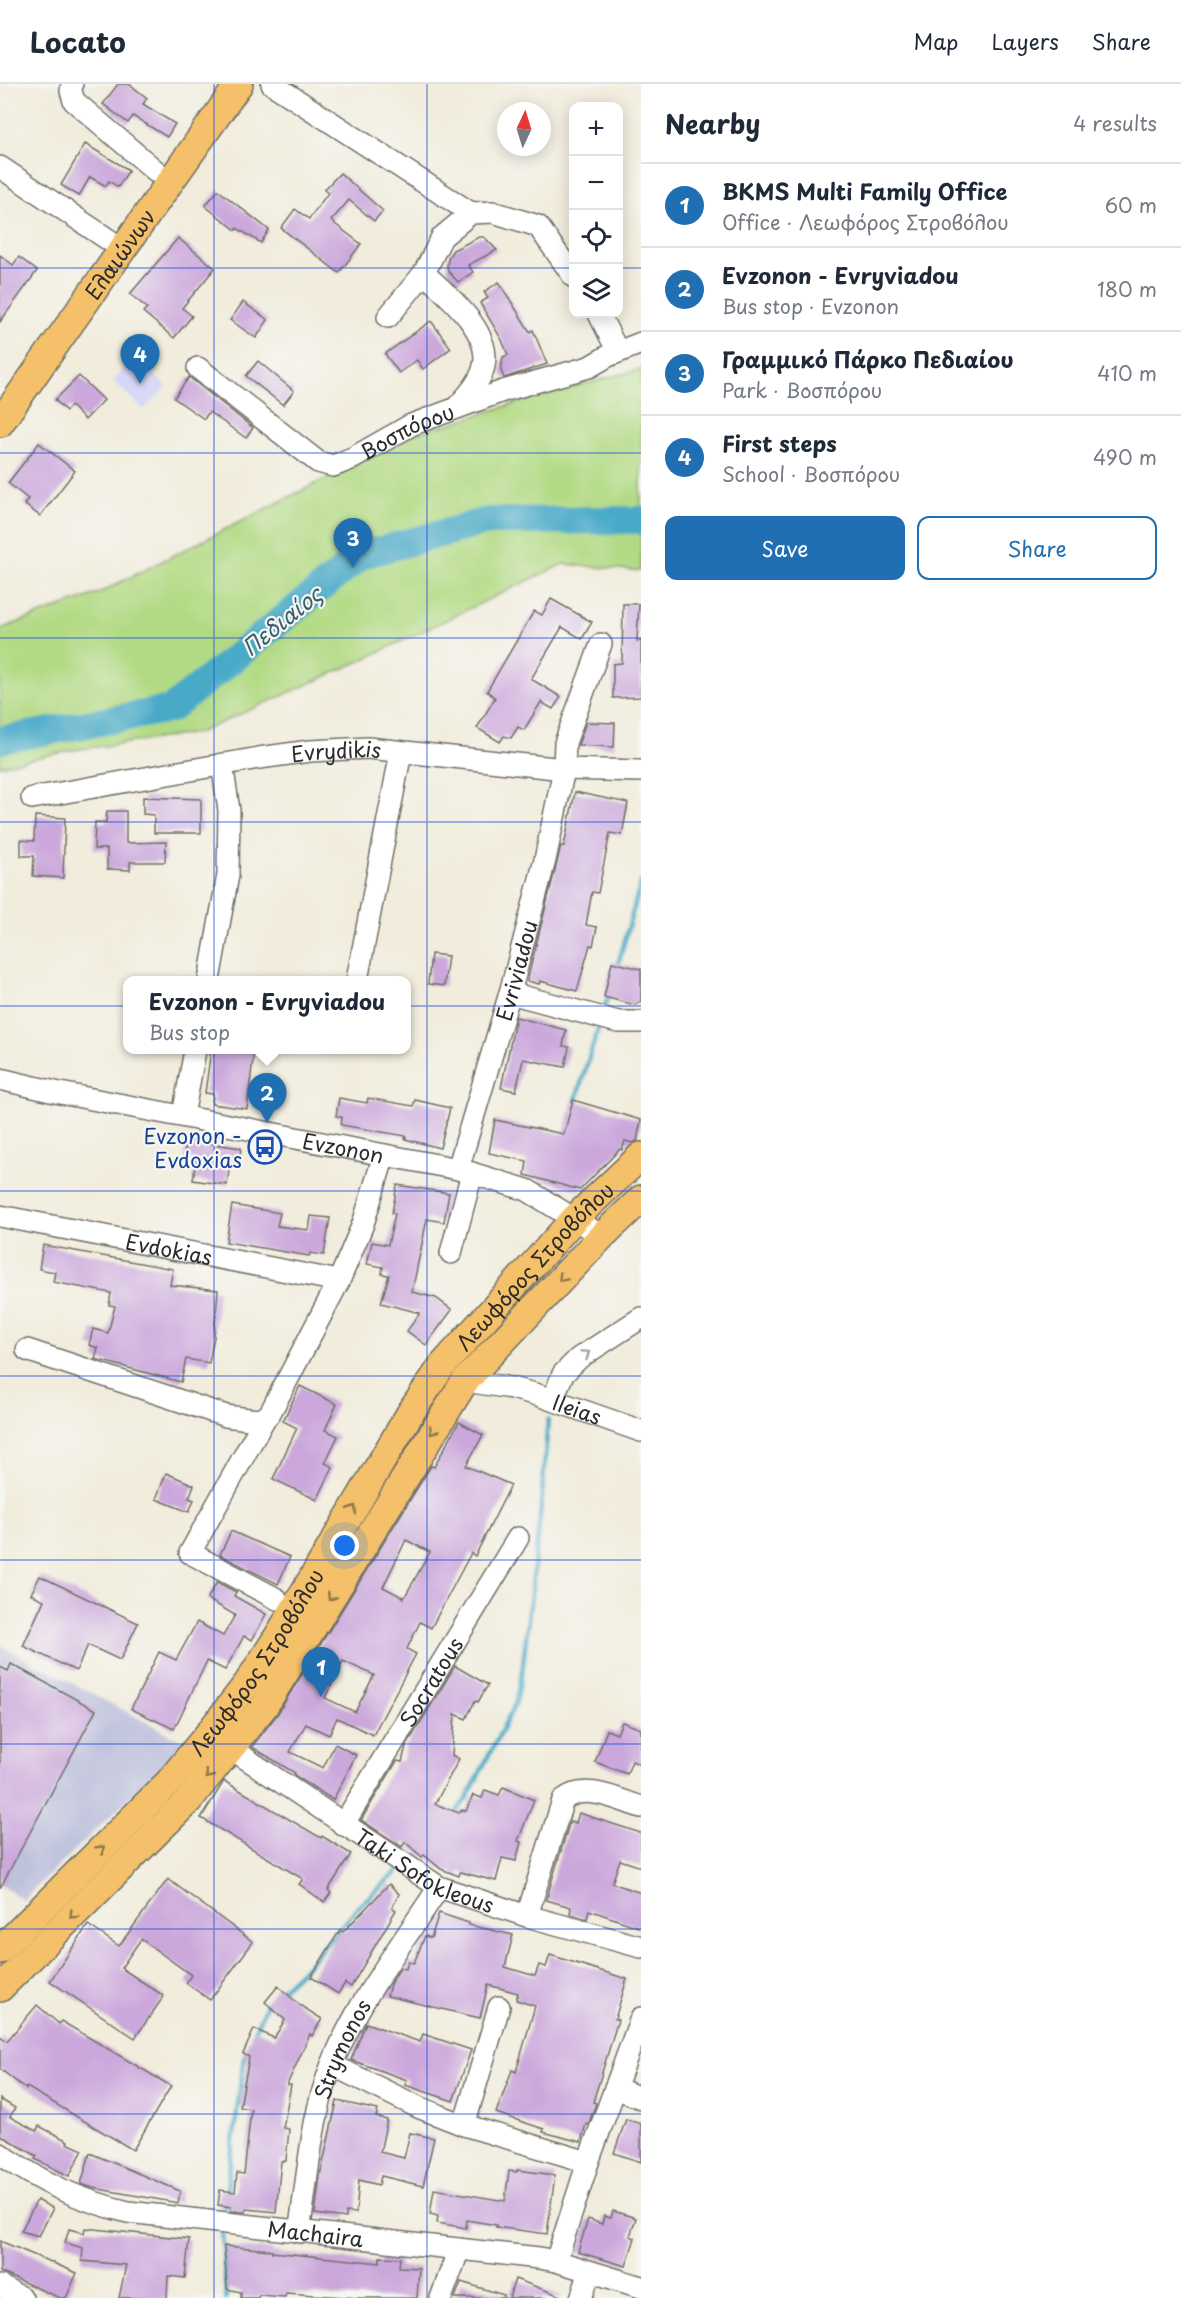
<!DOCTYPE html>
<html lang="en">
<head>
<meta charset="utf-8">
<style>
	:root { --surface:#fff; --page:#f2f2f3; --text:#1f2937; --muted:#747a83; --line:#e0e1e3; --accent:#1f6fb2 }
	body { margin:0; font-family:"Playpen Sans",sans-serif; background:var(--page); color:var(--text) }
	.controls { position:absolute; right:18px; top:18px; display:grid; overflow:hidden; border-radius:12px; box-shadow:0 3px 15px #0003 }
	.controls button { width:54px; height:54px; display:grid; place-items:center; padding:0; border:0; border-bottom:2px solid var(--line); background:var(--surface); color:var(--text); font:30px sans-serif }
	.compass { position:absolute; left:497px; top:18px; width:54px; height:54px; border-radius:50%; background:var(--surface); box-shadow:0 3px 15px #0003; rotate:4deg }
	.you { position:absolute; left:345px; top:1462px; width:21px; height:21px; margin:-15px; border:4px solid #fff; border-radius:50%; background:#1a73e8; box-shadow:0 0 0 9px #1a73e833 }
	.badge { display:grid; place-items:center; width:39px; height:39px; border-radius:50%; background:var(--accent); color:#fff; font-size:20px; font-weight:700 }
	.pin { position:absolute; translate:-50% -50px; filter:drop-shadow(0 2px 3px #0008) }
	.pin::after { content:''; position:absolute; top:32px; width:21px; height:18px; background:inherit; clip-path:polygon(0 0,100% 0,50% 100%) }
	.popup { position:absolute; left:123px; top:892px; width:288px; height:78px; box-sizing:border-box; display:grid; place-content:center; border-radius:12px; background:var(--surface); filter:drop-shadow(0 2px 4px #0005); font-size:20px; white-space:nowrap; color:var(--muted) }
	.popup b { font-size:22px; color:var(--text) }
	.popup::after { content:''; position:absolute; left:50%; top:100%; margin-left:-12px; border:12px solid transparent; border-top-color:var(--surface) }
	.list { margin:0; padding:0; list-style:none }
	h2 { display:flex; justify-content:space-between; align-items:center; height:78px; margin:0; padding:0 24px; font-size:26px }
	h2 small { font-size:20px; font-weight:400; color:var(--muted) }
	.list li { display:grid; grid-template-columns:39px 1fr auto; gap:18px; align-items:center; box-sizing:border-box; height:84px; padding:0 24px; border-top:2px solid var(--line) }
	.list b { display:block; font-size:22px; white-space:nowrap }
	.list p { margin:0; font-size:20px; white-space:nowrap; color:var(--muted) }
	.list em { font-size:20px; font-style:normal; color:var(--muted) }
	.actions { display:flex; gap:12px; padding:18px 24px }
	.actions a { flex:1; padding:14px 0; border:2px solid var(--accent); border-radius:12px; text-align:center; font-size:21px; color:var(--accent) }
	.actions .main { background:var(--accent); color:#fff }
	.icon { flex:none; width:33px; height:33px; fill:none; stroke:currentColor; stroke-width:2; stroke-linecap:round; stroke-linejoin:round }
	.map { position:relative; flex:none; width:641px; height:2214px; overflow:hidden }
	header { display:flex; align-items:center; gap:36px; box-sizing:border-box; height:84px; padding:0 30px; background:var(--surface); border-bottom:2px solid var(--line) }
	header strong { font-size:28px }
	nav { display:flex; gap:33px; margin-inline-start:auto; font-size:21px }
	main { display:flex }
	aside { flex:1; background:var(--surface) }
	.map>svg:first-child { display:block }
</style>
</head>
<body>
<header>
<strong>Locato</strong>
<nav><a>Map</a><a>Layers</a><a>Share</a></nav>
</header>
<main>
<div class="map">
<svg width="641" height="2214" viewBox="0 0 641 2214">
	<rect width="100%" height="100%" fill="#f6f6f2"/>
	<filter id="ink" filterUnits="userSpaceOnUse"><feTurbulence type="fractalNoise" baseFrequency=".0167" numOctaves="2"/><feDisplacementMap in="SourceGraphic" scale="12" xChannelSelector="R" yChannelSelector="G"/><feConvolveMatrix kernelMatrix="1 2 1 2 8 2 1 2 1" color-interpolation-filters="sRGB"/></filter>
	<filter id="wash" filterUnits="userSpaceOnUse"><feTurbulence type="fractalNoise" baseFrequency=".008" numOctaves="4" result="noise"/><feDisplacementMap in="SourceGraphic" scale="24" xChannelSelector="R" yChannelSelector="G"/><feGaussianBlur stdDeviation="1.35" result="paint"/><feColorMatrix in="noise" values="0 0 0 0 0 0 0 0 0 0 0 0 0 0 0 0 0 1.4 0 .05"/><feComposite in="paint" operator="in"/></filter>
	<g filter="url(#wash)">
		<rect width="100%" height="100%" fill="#f1ecdb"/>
		<path fill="#d7d7f8" d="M136,273L167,303L144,326L113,297Z"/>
		<path fill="#bfc2dd" d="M0,1561L186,1659L23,1816L0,1800Z"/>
		<path fill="#b2da84" stroke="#6e8258" stroke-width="1.5" d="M641,285V487L563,480L356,579L198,649L68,667L0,682V545L99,509L412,351L543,311Z"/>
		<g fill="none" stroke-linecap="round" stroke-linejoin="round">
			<g stroke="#48aac8" stroke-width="4.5">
				<path d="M617,884L641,798"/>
				<path d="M603,927L609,910"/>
				<path d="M574,1022L600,938"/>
				<path d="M454,1731L467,1714L516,1618L522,1589L541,1422L548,1336"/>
				<path d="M279,1908L310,1879L357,1824L400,1785"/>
				<path d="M253,1951L266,1921L271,1916"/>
				<path d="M223,2134L244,1974L247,1967"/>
				<path d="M222,2145L226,2214"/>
			</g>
			<path stroke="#48aac8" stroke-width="28" d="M0,656L171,625L362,471L488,437L641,436"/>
		</g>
		<g id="blocks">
			<g fill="#cba7db" fill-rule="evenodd">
				<path d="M118,0H129L147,14L143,20L175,40L167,53L133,32L128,39L103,20Z"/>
				<path d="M85,60L129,86L118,103L109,97L106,102L90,93L79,112L61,101Z"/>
				<path d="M340,89L383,127L374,137L349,116L331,137L361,160L339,189L281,144L295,125L309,135L328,109L324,106Z"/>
				<path d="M218,106L269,146L261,159L237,144L236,146L205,122Z"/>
				<path d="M479,153H484L497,166L468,181L473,188L458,198L448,187L447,181L449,172L453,166Z"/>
				<path d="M178,154L215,184L182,224L192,232L174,254L143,228L147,224L130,210Z"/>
				<path d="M0,171L13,181L19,173L37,187L0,238Z"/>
				<path d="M499,198L530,248L533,246L547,280L504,294L501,287L503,273L508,271L502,256L480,219L488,214L484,208Z"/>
				<path d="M243,218L268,236L256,254L230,236Z"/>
				<path d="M431,237L451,264L423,285L417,276L399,289L385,270Z"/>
				<path d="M258,277L294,307L283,321L246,292Z"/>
				<path d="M79,292L104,316L85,336L71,322L66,327L55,316Z"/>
				<path d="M189,293L253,344L246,354L209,328L204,335L174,314Z"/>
				<path d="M39,359L75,387L40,432L24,420L28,415L8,399Z"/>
				<path d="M551,515L592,538L582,555L562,543L531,595L561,613L553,625L541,618L524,646L518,643L511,654L504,652L500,658L477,644L495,614L487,607L534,527L542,531Z"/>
				<path d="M623,520H639L637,557H641V613L613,614V580L622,579Z"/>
				<path d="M586,638L615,639L614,663L578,661Z"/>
				<path d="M575,708L628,719L622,751L610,749L598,809L592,808L586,841L597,843L593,862L590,861L577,907L540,897L539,900L527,897L561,762H564Z"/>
				<path d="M143,713L201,715V749H154V731L143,730Z"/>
				<path d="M107,727H126V759L166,758L165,778H130V786L107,785V765H94L95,738H106Z"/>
				<path d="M35,732L65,734L63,794L33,792L34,772H21V756L34,757Z"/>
				<path d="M431,870L448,872L444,902L428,900Z"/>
				<path d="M612,878L641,885V917L635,921L604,913Z"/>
				<path d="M516,933L566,946L563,962L569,963L565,983L523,975L516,1007L501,1004Z"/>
				<path d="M211,966H254L247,1025L212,1020L213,1010L205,1009Z"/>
				<path d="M339,1014L367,1019L368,1014L413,1022L415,1016L450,1024L440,1064L405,1055L406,1052L341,1041L342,1033L336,1032Z"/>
				<path d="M573,1016L641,1036L637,1057L633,1059L625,1057L622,1066L620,1065L580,1106L525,1091L527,1077L489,1069L495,1036L564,1050Z"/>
				<path d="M186,1056L241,1064L239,1081L230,1080L227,1101L193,1096L196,1075L184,1074Z"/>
				<path d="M397,1101L449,1109L444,1138L427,1135L412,1208L436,1214L452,1226L426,1261L407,1247L420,1229L381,1219L389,1191L382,1190L383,1183L367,1180L372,1158L388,1161L395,1130L392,1129Z"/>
				<path d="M232,1121L280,1129L277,1142L309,1146L311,1132L330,1134L324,1171L310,1169L309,1172L226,1158Z"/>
				<path d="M43,1161L173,1185L170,1201L218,1206L214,1253L209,1279L186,1275L181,1298L95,1275L98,1264L89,1261L93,1245L108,1249L115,1222L109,1221L111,1209L53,1198L55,1188L39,1185Z"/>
				<path d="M300,1302L337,1320L325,1346L338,1352L325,1379L333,1383L317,1416L273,1395L297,1344L283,1337Z"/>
				<path d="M459,1338L483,1351L466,1382L511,1401L475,1472L471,1469L431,1544L420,1538L407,1565L416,1570L373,1651L337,1634L329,1651L306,1640L290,1668L323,1684L335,1660L356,1671L333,1716L294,1691L295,1689L252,1663L278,1629L431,1382L434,1383ZM406,1456L430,1468L404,1514L383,1503ZM343,1577L374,1591L355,1628L325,1614Z"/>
				<path d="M166,1389L194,1401L189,1414L194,1416L189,1428L156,1415Z"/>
				<path d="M231,1447L290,1473L278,1500L220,1471Z"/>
				<path d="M40,1492L138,1539L120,1576L88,1561L76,1587L23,1562L44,1516L31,1510Z"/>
				<path d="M217,1498L236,1508L234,1512L266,1530L252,1556L244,1552L225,1586L207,1577L174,1645L131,1625L159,1568L176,1576L197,1538L223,1552L235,1531L207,1515Z"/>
				<path d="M11,1580L96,1626L0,1804V1583L8,1587Z"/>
				<path d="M455,1582L488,1601L478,1618L475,1617L466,1635L455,1630L452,1671L459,1675L435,1720L459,1729L462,1726L466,1727L473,1711L482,1714L485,1706L499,1711L503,1703L534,1716L518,1757L521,1758L516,1777L502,1774L496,1797L460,1788L459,1792L441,1785L424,1771L422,1773L405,1758L402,1763L361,1736L397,1677L402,1678L406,1662Z"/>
				<path d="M622,1638L641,1645V1681L632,1677L627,1690L595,1678L607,1646L617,1650Z"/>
				<path d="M224,1697L321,1754L322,1752L351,1770L328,1806L331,1809L324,1818L299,1800L303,1795L201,1734Z"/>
				<path d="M579,1729L641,1749V1783L620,1776L612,1799L641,1809V1844L589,1826L587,1835L570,1830L571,1823L546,1816L570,1737L576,1739Z"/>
				<path d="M168,1795L253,1858L210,1916L186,1899L191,1891L141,1855L121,1884L164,1912L135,1954L50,1897L88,1841L119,1862Z"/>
				<path d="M389,1800L399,1810L392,1824L396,1826L351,1903L345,1899L338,1910L311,1893L340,1846L343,1848Z"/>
				<path d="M439,1829L469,1839V1841L513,1851L505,1883L535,1892L539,1881L546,1883L550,1871L627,1895L615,1935L618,1936L593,2018L596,2019L588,2041L586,2040L581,2058L543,2048L544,2045L496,2029L512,1986L516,1988L535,1922L516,1916L518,1909L488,1901L480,1934L387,1912L390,1900L400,1884L406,1885L408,1878L414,1879L425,1852L431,1854Z"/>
				<path d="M278,1902L301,1922L322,1935L312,1952L310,1950L287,2001H291L283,2044L289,2045L286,2077H281L276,2128L246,2125L245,2128L231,2127V2123L218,2121L220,2106L235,2108L237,2089L244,2090L251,2025L240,2023L249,1973L243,1970L254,1945L274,1954L285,1936L265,1918Z"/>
				<path d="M37,1921L59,1940L61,1937L171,2002L133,2066L27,2003L26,2005L0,1985V1952L7,1957Z"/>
				<path d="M366,1939L420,1958L423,1950L471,1966L453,2017L405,2001L407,1996L351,1976Z"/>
				<path d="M0,2015L15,2024L10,2033L36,2047L39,2042L68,2057L67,2059L83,2066L69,2092L35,2075L37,2072L0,2051Z"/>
				<path d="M337,2017L378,2026L376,2033L387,2036L380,2068L404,2074L410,2049L434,2054L423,2102L381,2092L379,2101L359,2096L356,2129L346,2128V2134L315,2130L320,2092Z"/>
				<path d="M626,2035L641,2040V2078L614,2069Z"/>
				<path d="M90,2069L180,2107L178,2119L93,2104L81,2100Z"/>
				<path d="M517,2086L555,2091L547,2150L496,2143V2141L467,2136L466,2144L437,2139L438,2132L430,2130L434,2105L505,2117L509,2087L517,2088Z"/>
				<path d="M37,2116L53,2124L39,2152L21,2147Z"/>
				<path d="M613,2127L636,2134L630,2152L635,2154L626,2182L578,2168L588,2135L602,2140L604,2132L611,2134Z"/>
				<path d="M85,2144L189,2155L185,2194L168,2192L167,2214H119L126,2181L82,2177L83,2164L65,2159L69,2145L84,2149Z"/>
				<path d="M0,2157L77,2189L66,2214H60L0,2188Z"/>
				<path d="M224,2162L272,2166V2168L380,2179V2173L400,2174L399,2183L419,2184L417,2214H359L286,2209L285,2213L259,2211L258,2214H241V2208L227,2205Z"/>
				<path d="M515,2195L561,2212V2214H509Z"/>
				<path d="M461,2198L504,2211V2214H455Z"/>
			</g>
		</g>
	</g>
	<g filter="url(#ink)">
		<use href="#blocks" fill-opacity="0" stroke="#706f69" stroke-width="1.5"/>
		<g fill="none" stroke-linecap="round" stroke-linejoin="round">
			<defs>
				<g id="minor">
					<path d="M72,0L71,7L74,17L170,99"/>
					<path d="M272,0L471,129"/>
					<path d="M0,83L124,166"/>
					<path d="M424,189C447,211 492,247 484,282C481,298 466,313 456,324"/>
					<path d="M599,230L618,268"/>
					<path d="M388,233L424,189L442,153L471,129L493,128L538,142L574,193"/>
					<path id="s1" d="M198,284L318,378L333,382L353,374L411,341L503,307L589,283L608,272L641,259"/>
					<path id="s2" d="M32,714L259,674L310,667L368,664L564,685L641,687"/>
					<path d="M209,896L228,791L229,726L222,680"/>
					<path d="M357,896L401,668"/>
					<path d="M510,909L618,938H641"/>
					<path id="s3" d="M0,995L55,1008L458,1085L527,1106L602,1152"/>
					<path d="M183,1032L195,966"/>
					<path id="s4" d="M458,1085L510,909L545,776L564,685L565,659L601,560"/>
					<path id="s5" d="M0,1132L339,1197"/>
					<path d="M451,1169L472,1089"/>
					<path d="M27,1266L226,1332L257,1336L265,1334"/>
					<path id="s6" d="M465,1297L512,1304L538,1311L641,1347"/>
					<path d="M552,1316L563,1290L579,1274L641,1234"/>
					<path d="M277,1515L190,1469L265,1334L270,1329L339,1197L363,1140L384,1071"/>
					<path id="s7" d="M230,1664L439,1803L527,1832L641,1863"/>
					<path id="s8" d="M343,1741L518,1454"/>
					<path d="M527,1832L563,1716C585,1698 618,1716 641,1723"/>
					<path d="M332,1981L418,2023L464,2041L588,2078"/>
					<path d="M615,2004L641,2014"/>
					<path d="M464,2041L499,1923"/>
					<path id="s9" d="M0,2070C43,2099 78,2116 128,2128L539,2174L556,2177L641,2203"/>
					<path id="s10" d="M299,2148C307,2100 310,2047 325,2000C346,1932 401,1862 439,1803"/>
					<path d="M556,2177L588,2078L641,1934"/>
					<path d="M0,2202L22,2214"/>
					<path d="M441,2214L459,2165"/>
					<path d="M581,2214L590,2188"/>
				</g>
				<g id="major">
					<path id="s11" d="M0,339L239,0"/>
					<path id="s12" d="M0,1866L168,1699L209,1649L247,1600L280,1549L409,1331L442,1282L575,1134L641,1072"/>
					<path d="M0,1904L189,1716L265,1621L465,1297L602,1152L641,1115"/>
				</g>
			</defs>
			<use href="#minor" stroke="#706f69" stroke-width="24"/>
			<use href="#major" stroke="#706f69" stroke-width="30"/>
			<use href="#minor" stroke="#fff" stroke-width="21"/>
			<use href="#major" stroke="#f4c16a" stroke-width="27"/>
		</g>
		<defs><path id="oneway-chevron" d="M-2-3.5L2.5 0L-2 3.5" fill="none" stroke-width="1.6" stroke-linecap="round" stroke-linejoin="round" transform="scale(1.5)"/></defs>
		<g stroke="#90764a">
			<use href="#oneway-chevron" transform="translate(562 1194) rotate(133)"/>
			<use href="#oneway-chevron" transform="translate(433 1347) rotate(122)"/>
			<use href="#oneway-chevron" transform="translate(353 1425) rotate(-59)"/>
			<use href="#oneway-chevron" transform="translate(331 1513) rotate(122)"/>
			<use href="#oneway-chevron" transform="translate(209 1691) rotate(129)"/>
			<use href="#oneway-chevron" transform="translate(101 1765) rotate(-45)"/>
			<use href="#oneway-chevron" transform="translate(73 1831) rotate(135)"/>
		</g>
		<use stroke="#a0a0a0" href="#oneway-chevron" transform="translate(586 1270) rotate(-34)"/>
	</g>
	<path fill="none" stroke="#1d4ed8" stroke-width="1.5" stroke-opacity="0.55" d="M214,0V2214M427,0V2214M0,184H574M618,184H641M0,369H641M0,554H641M0,738H641M0,922H641M0,1107H641M0,1292H641M0,1476H641M0,1660H641M0,1845H641M0,2030H641"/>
	<defs>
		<symbol id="bus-ring" viewBox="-11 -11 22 22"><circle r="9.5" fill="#f6f6f2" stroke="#1a4fb4" stroke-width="1.5"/><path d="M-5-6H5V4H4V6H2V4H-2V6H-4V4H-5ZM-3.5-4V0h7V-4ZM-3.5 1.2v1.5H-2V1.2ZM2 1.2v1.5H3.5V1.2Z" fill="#1a4fb4"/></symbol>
	</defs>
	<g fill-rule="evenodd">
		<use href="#bus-ring" x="246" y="1044" width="38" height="38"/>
	</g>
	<g text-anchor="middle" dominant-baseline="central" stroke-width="4.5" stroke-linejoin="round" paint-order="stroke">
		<g font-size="21" fill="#2b2b2b" stroke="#f6f6f2">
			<text stroke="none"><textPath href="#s11" startOffset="207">Ελαιώνων</textPath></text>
			<text stroke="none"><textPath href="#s1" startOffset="250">Βοσπόρου</textPath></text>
			<text stroke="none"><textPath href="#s2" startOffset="308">Evrydikis</textPath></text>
			<text stroke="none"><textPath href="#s4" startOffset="207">Evriviadou</textPath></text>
			<text stroke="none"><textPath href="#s3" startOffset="350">Evzonon</textPath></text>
			<text stroke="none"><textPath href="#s5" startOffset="172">Evdokias</textPath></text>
			<text stroke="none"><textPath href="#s12" startOffset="873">Λεωφόρος Στροβόλου</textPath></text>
			<text stroke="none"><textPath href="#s6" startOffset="116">Ileias</textPath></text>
			<text stroke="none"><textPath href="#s12" startOffset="387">Λεωφόρος Στροβόλου</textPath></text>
			<text stroke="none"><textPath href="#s8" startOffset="168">Socratous</textPath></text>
			<text stroke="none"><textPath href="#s7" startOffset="231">Taki Sofokleous</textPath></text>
			<text stroke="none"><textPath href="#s10" startOffset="189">Strymonos</textPath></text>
			<text stroke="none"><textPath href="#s9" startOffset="330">Machaira</textPath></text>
		</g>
		<g font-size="21" fill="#164399" stroke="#f6f6f2" text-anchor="end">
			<text x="242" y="1051">Evzonon -<tspan x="242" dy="24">Evdoxias</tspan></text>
		</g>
		<g font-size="22" font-style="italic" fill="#375e6a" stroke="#f6f6f2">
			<text transform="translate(281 536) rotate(-39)">Πεδιαίος</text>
		</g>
	</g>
</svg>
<div class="controls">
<button>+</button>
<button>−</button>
<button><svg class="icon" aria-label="locate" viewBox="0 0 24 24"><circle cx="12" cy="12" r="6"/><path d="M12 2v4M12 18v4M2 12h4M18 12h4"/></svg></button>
<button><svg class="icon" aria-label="layers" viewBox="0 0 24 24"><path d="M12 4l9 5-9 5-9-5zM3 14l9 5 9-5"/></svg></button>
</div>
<svg class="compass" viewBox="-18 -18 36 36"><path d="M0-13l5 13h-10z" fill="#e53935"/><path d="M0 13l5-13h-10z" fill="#747a83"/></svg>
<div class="you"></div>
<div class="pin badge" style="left:321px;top:1613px">1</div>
<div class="pin badge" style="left:267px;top:1039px">2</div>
<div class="popup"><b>Evzonon - Evryviadou</b>Bus stop</div>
<div class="pin badge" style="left:353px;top:484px">3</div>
<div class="pin badge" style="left:140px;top:300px">4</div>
</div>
<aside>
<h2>Nearby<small>4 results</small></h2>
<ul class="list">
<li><span class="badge">1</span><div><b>BKMS Multi Family Office</b><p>Office · Λεωφόρος Στροβόλου</p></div><em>60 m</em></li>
<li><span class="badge">2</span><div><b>Evzonon - Evryviadou</b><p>Bus stop · Evzonon</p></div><em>180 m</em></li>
<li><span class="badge">3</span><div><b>Γραμμικό Πάρκο Πεδιαίου</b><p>Park · Βοσπόρου</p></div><em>410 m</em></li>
<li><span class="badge">4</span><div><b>First steps</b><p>School · Βοσπόρου</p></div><em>490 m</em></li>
</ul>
<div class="actions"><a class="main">Save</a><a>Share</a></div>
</aside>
</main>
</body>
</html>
